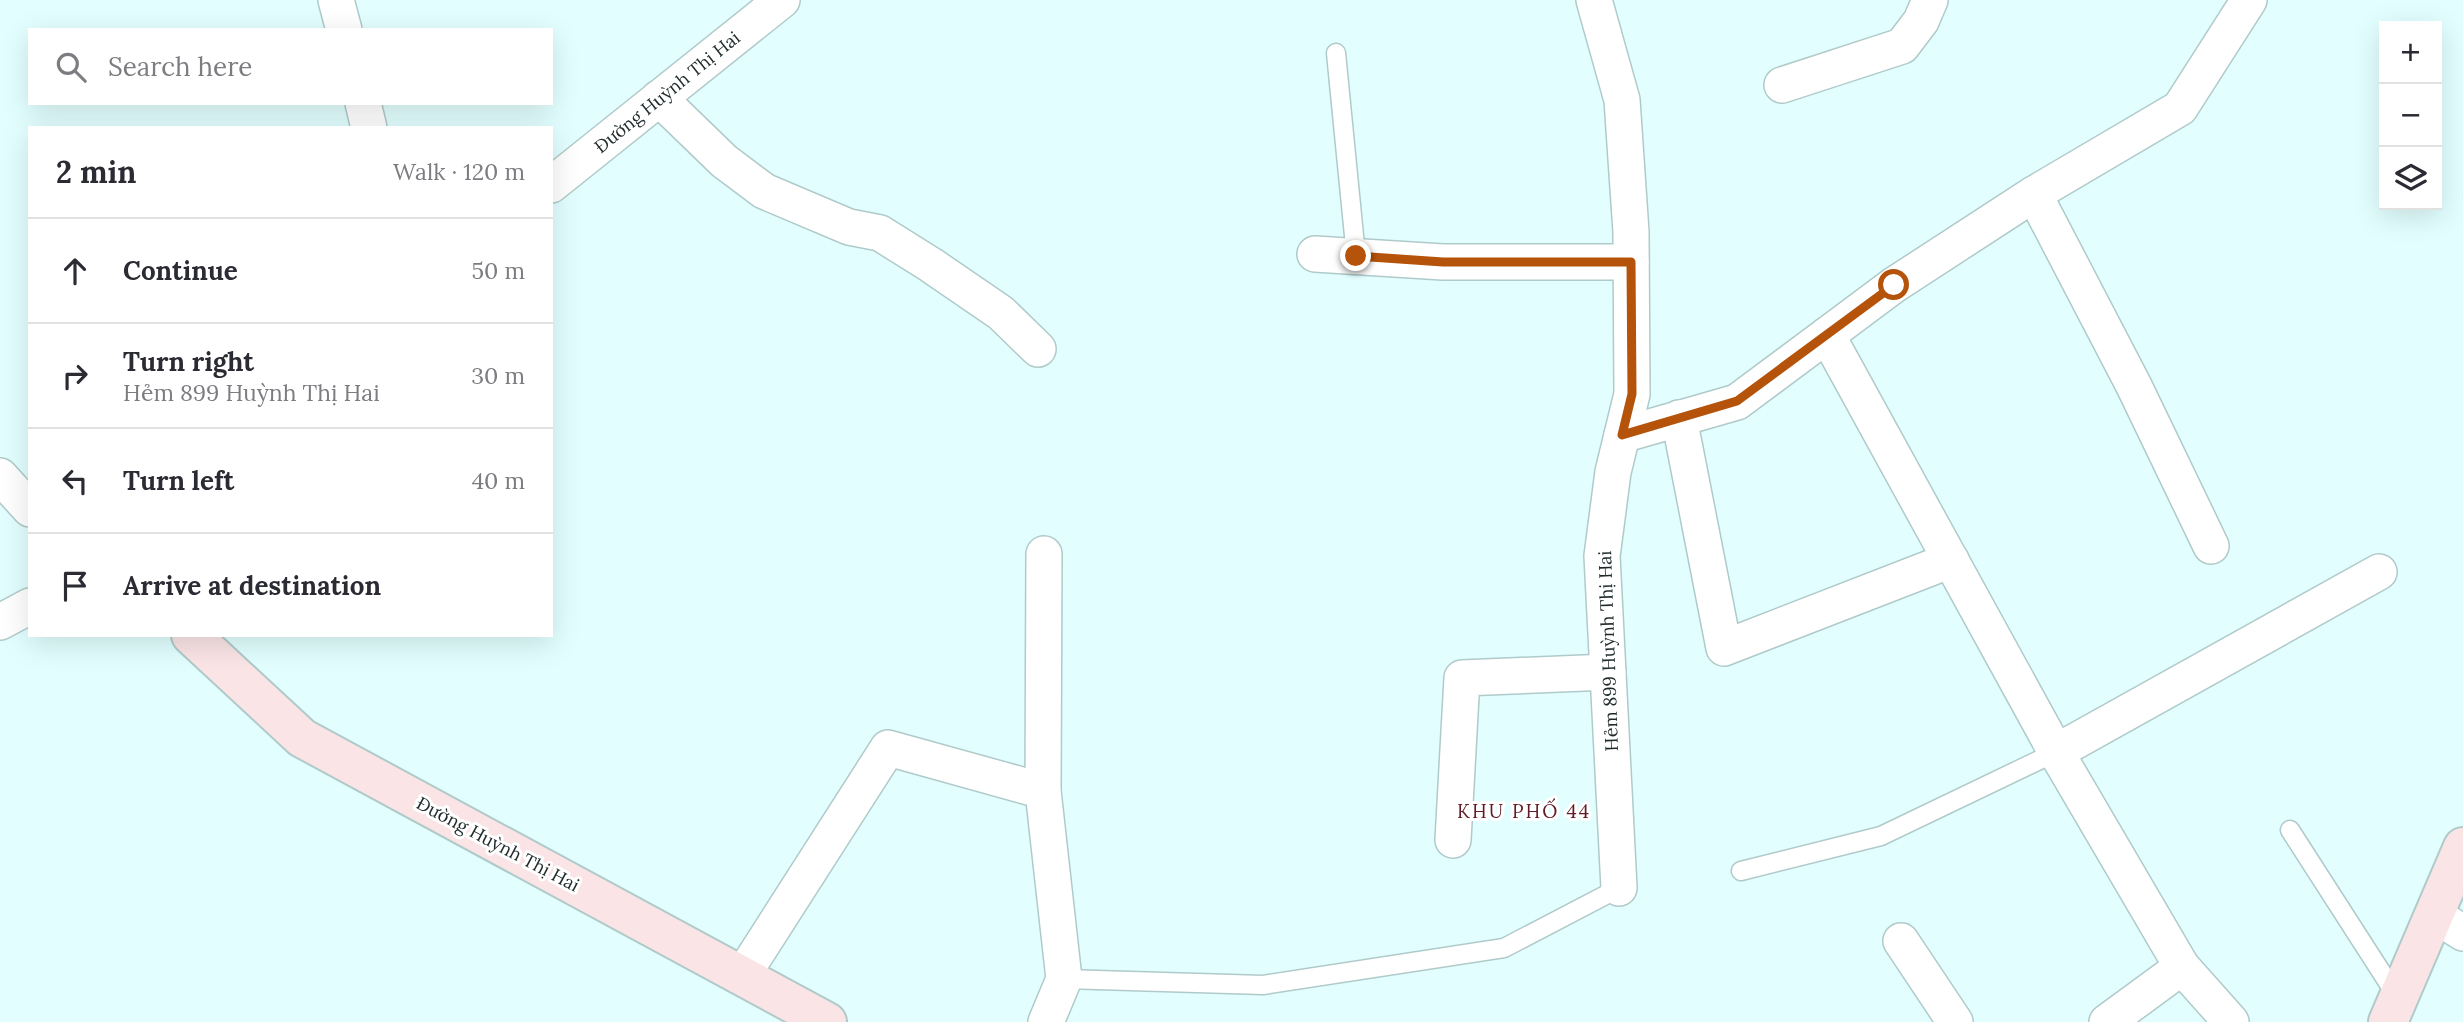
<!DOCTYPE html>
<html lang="en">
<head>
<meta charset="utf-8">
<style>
	:root { --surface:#fff; --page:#f7f7f7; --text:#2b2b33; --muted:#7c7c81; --line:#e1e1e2 }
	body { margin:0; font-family:Lora,serif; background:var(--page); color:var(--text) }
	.controls { position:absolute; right:21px; top:21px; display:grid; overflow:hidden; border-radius:0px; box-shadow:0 7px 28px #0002 }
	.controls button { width:63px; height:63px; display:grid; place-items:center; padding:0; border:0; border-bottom:2px solid var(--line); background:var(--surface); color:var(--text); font:35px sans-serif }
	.stop { position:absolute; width:21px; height:21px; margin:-16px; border:5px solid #b45309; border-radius:50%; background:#fff }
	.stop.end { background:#b45309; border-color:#fff; box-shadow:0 2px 7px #0008 }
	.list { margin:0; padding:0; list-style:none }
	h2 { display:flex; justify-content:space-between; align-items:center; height:91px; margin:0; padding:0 28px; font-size:30px }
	h2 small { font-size:23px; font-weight:400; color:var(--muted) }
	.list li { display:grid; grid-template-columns:46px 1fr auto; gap:21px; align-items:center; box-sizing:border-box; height:105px; padding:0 28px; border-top:2px solid var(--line) }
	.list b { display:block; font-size:26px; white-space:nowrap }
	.list p { margin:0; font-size:23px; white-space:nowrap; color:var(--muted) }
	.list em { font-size:23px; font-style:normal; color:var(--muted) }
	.icon { flex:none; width:38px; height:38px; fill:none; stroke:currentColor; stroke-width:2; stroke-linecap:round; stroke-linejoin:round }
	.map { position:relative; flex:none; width:2463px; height:1022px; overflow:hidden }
	.search { position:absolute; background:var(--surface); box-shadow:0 7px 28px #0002; left:28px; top:28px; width:525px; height:77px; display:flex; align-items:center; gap:18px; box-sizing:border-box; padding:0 24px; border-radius:0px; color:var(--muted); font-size:26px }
	.panel { position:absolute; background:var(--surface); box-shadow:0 7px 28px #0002; left:28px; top:126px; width:525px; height:511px; border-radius:0px }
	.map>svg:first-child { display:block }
</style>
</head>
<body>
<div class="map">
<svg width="2463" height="1022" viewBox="0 0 2463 1022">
	<rect width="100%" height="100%" fill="#e2fefe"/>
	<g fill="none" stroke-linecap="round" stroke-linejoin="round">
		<defs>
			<g id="lane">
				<path d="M1336,53L1356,256"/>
				<path d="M2290,830L2398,998"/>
				<path d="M1741,871L1881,836L2056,752"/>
				<path d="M1064,979L1263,985L1504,948L1619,888"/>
			</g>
			<g id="street">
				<path d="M336,0L344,30"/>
				<path d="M1594,0L1622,100L1631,232L1632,394L1613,472L1602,556L1619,888"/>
				<path d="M1782,85L1902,46L1921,21L1930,0"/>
				<path d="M659,98L724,161L764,191L849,227L880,233L931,265L1001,313L1038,349"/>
				<path d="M363,103L369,128"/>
				<path d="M551,185L782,0"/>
				<path d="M2034,194L2134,386L2211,546"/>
				<path d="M1315,254L1443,262H1631"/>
				<path d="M1679,418L1724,648L1951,560"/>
				<path d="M1622,435L1737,402L1827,335"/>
				<path d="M0,476L30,509"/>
				<path d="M1044,554L1043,791L1064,979L1046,1022"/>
				<path d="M0,622L30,606"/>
				<path d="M2056,752L2379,572"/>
				<path d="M1453,840L1462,678L1608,672"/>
				<path d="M2433,914L2463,933"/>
				<path d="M1901,941L1955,1022"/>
				<path d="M742,976L888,748L1043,791"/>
				<path d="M2107,1022L2182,967"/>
				<path d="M2231,1022L2182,967L2056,752L1827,335L1894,285L2034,194L2180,108L2249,0"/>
			</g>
			<g id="secondary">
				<path d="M191,635L302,738L827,1022"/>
				<path d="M2388,1022L2463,847"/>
			</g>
		</defs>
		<use href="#lane" stroke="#b0caca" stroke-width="21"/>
		<use href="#street" stroke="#b0caca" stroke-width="38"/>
		<use href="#secondary" stroke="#b0caca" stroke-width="42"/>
		<use href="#lane" stroke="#fff" stroke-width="18"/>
		<use href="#street" stroke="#fff" stroke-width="35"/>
		<use href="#secondary" stroke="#fae4e5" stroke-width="38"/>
	</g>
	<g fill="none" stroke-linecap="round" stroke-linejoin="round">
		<path stroke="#b45309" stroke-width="9" d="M1356,256L1443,262H1631L1632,394L1622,435L1737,401L1894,285"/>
	</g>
	<g text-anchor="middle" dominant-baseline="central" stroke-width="6" stroke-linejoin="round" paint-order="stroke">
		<g font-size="18" fill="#1e2929" stroke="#fff">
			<text transform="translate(667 92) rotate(-39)">Đường Huỳnh Thị Hai</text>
			<text transform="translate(1608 651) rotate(-92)">Hẻm 899 Huỳnh Thị Hai</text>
			<text transform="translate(498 844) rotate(28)">Đường Huỳnh Thị Hai</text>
		</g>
		<g font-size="19" letter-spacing="2" fill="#611b27" stroke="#fff">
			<text x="1524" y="811">KHU PHỐ 44</text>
		</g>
	</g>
</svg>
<div class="controls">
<button>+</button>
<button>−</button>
<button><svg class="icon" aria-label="layers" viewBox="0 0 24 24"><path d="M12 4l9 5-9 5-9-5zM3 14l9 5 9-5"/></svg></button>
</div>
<div class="stop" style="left:1894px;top:285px"></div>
<div class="stop end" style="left:1356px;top:256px"></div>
<div class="search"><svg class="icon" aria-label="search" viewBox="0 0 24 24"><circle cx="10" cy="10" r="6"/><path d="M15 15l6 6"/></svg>Search here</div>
<section class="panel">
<h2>2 min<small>Walk · 120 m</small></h2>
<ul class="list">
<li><svg class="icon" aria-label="ahead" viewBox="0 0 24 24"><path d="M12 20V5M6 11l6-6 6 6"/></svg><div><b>Continue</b></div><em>50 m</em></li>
<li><svg class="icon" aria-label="right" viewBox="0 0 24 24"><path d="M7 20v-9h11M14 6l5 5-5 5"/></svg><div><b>Turn right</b><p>Hẻm 899 Huỳnh Thị Hai</p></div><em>30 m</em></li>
<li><svg class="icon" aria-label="left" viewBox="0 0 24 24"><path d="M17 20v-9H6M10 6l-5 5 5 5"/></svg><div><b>Turn left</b></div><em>40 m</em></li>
<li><svg class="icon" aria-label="arrive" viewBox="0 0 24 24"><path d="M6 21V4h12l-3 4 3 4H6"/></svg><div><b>Arrive at destination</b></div></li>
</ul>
</section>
</div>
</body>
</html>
